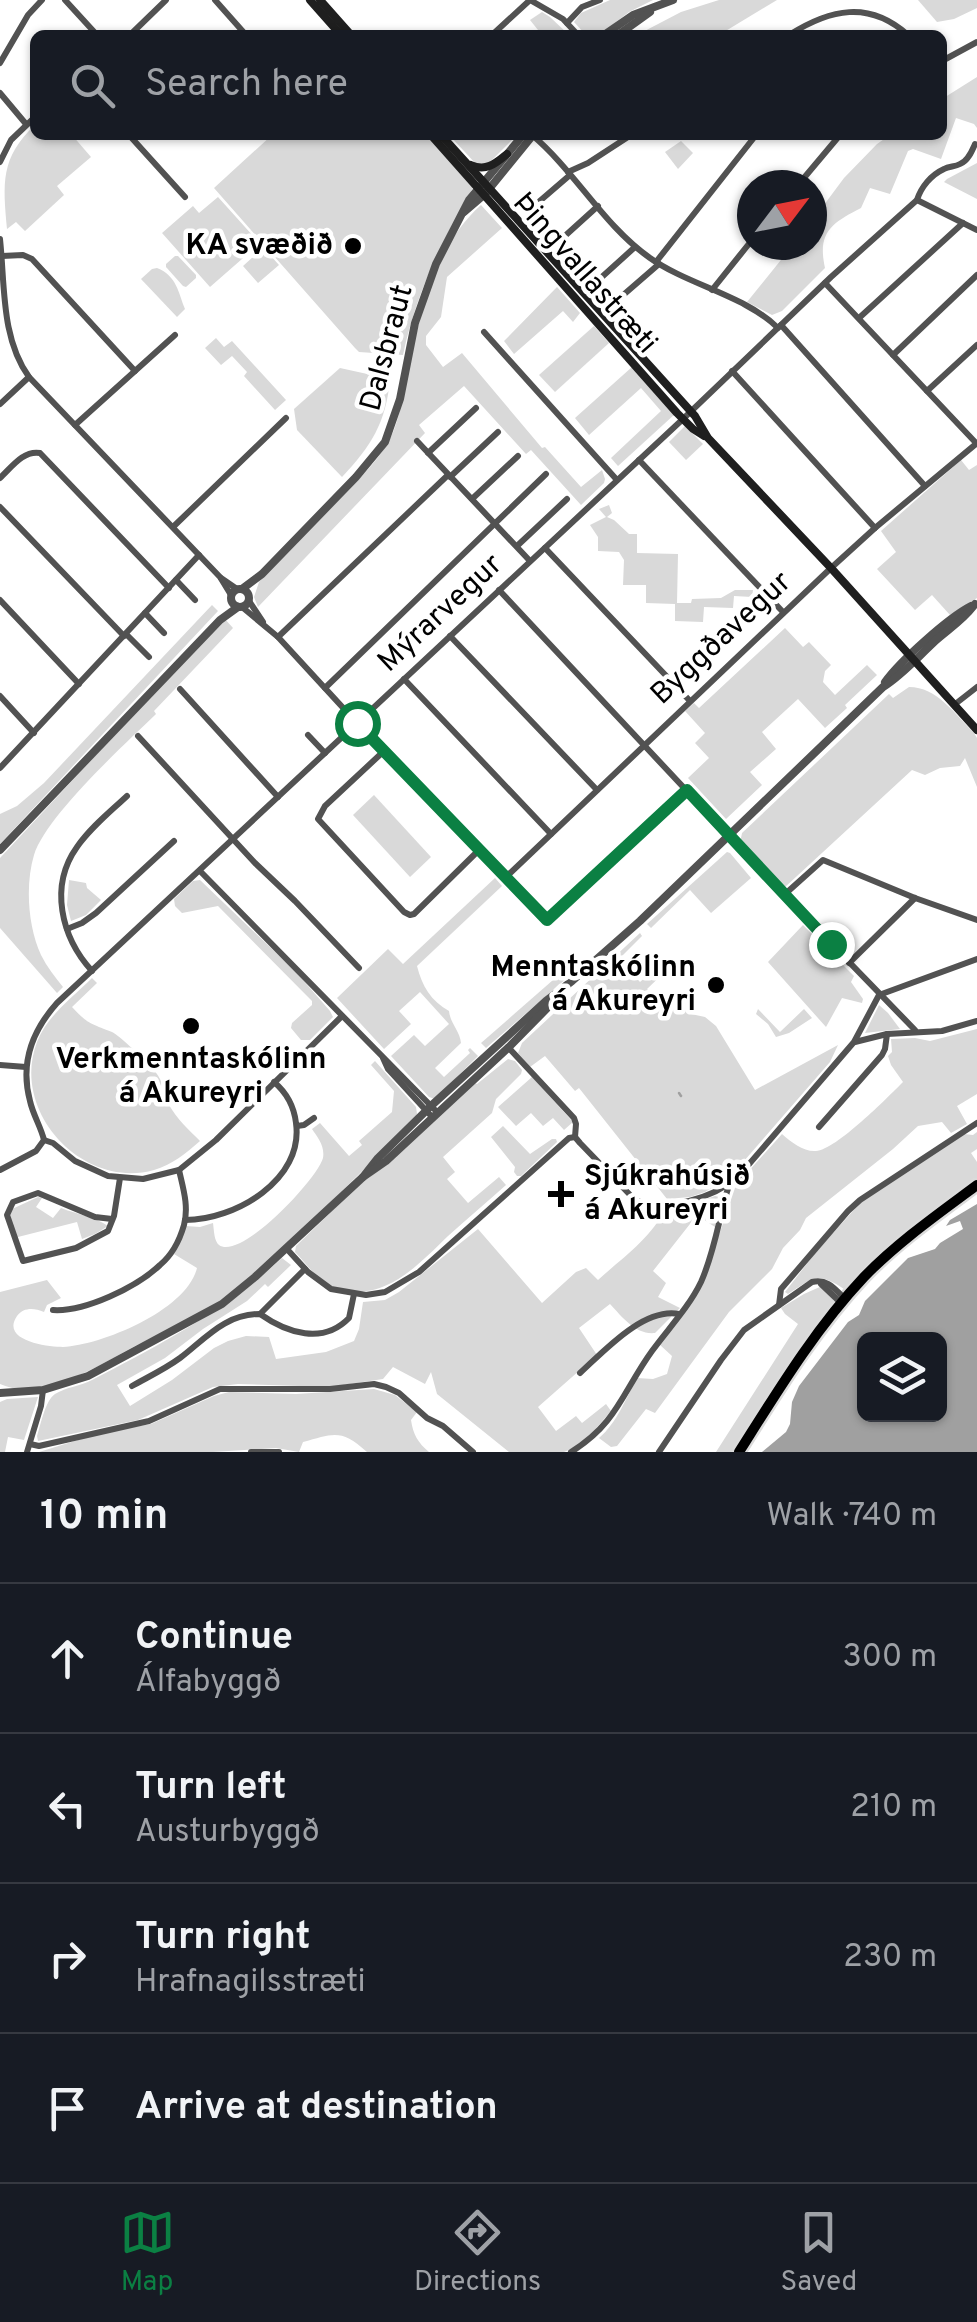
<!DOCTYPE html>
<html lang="en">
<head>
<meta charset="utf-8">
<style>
	:root { --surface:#171b24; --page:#20242c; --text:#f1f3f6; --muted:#9ea1a6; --line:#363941; --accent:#0b8043 }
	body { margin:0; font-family:Overpass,sans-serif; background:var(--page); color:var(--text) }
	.controls { position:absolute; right:30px; bottom:30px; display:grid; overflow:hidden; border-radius:15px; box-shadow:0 2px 8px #0004 }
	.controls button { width:90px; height:90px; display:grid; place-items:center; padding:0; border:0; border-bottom:2px solid var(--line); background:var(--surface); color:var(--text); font:50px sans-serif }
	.compass { position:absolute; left:737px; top:170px; width:90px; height:90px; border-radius:50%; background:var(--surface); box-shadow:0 2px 8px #0004; rotate:58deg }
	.stop { position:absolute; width:30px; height:30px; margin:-22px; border:8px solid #0b8043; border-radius:50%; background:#fff }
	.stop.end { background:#0b8043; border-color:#fff; box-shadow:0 2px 10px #0008 }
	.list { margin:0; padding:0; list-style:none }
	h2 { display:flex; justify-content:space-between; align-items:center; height:130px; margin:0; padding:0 40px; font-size:42px }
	h2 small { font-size:32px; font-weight:400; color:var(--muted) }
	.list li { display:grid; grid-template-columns:65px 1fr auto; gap:30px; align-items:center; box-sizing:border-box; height:150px; padding:0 40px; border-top:2px solid var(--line) }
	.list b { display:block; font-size:38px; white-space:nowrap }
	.list p { margin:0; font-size:32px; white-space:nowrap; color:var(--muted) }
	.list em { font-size:32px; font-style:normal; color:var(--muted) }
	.icon { flex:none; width:55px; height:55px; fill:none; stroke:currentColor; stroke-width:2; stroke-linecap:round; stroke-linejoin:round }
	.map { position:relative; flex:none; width:977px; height:1452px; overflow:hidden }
	.search { position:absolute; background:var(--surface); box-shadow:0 2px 8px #0004; left:30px; right:30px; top:30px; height:110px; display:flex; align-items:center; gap:25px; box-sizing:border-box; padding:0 35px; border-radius:15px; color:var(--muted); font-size:38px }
	.sheet { height:730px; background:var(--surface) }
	nav { display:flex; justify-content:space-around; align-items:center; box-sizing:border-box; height:140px; border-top:2px solid var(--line); background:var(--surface); font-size:28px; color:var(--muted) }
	nav a { display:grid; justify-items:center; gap:5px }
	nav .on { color:var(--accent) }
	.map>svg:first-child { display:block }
</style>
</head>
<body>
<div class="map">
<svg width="977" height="1452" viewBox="0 0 977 1452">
	<rect width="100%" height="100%" fill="#fff"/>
	<g fill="#d9d9d9">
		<path d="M610,0H653L629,12L599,35H586L574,22L581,13Z"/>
		<path d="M719,0H777L719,35H637L681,12Z"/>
		<path d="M918,0H977V8L954,19L937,22Z"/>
		<path d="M542,12L550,17L569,35H542L530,20Z"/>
		<path d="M977,77V128L974,124L956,118L941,159L913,149L908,151L890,194L870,188L861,208C832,223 817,232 825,268L782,311L772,315L747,302L793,245H812V221L844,178L877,144L890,135H942V99Z"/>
		<path d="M35,125V135H72L91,157L57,186L64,195L25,231L16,222L7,229C3,183 0,158 35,125Z"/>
		<path d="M272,135H430L474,186C442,240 416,293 403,355L359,352L355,348L214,188Z"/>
		<path d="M449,135H517L490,162L477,165Z"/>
		<path d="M681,141L693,153L678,169L665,152Z"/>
		<path d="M977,163V199L944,182L947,179Z"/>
		<path d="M218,197L279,265L258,283L243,266L254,256L250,252L210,287L162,233L193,206L199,213Z"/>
		<path d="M481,205L502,228L447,277L441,317L426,336V345L443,367L462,353L542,448L545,447L581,487L602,470L605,479L604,483L581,505L531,450L526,454L464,386L419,425L425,433L258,607L254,597L259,582C286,551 317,522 346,493C360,478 375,463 386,446C398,427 402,401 406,380C420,318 432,249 481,205Z"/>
		<path d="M175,256H178L196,275V278L186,287L183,286L166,267V264Z"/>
		<path d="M157,268C177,276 178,292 185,309L177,317L141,279L152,269Z"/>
		<path d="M557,287L580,313L573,322L563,311L514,354L504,341Z"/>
		<path d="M594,326L609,343L555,392L539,375Z"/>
		<path d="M216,338L224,347L232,341L286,400L275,410L244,376L247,372L232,356L221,365L205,348Z"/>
		<path d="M632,367L675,414L618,466L611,458L661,411L641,388L589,435L575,418Z"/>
		<path d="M340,368L390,379C386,423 371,446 342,477L297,430L294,409Z"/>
		<path d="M685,426L703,444L686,460L669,442Z"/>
		<path d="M961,460L969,470L977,465V598L950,615L932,595L915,610L877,569L896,552L881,531Z"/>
		<path d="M609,505L612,513L607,517L614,520L629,534H637V553L678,554L677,603H691L692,599L721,598L735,590H753L752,597L734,596L733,608L704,607L703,622L675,621V604L646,603V585H623L624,560L619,552L598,551V537L590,525L606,517L599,509Z"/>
		<path d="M212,605L218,611L0,844V814L17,806L44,783Z"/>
		<path d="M224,618L233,628L154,711L156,714C125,744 46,816 34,855C25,885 28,927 41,955C47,967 55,977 63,987L57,993L0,928V858Z"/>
		<path d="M785,628L803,647L809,642L831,665L825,671L823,682L835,695L867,665L877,675L845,705L847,708L825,728L798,699L762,732L776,749L750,772L762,785L726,819L688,778L709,758L695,743L705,733L685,711L694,703L699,708Z"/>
		<path d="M909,687C937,687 955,714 974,733L977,738V787L965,758L960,766L940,768L925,775L912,770L784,888L740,843L742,833L889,694L893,698Z"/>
		<path d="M374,795L431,857L410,877L353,815Z"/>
		<path d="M727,852L730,853L751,878L711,913L690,890L651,928L647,924Z"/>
		<path d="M495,878L502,886L417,966C422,986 431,1001 449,1011C450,1023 460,1031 461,1043L435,1068L444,1077L470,1053L468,1050L470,1048L478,1056L435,1099L429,1097L391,1056L414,1035L425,1046L449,1024L420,992L399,1011L411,1024L384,1049L337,998L388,949L403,964Z"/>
		<path d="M69,880L86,883L87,888L101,900L86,915L71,921L67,905Z"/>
		<path d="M200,880L296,972L330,1011L333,1017L310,1040H301L291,1028L292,1023L312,1005V1001L218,906L182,913L175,906L174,899L193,881Z"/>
		<path d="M803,925L854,976L851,982L863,999L862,1003L842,998L826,1027L768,962Z"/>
		<path d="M640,933L642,936L619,959L640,982L666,959L672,965L647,989L667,1011L691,990L694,993L690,999L691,1014L705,1017L716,1026L755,1090L838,1045L830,1062L731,1176L705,1192L690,1197L667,1199L579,1088L575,1091L545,1056L530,1067L518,1053L522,1043Z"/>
		<path d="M577,959L582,965L486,1048L481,1043Z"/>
		<path d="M92,978L97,983L72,1007C89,1025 90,1023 112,1032C118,1034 148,1063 153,1069C166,1084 162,1091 169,1105C177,1119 189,1130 200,1141C186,1153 172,1165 154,1170C83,1190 10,1112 37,1042C47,1016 72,998 92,978Z"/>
		<path d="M879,1005L888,1013L900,1029L865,1033Z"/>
		<path d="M758,1009L780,1032L804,1009L812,1018L789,1033L776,1037L768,1024L756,1014Z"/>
		<path d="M977,1029V1094L957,1106L967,1124L951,1133L942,1122L918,1126L893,1149L806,1218L800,1230L783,1248L772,1269L729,1312L655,1413L646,1409L617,1446L611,1447L599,1438C617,1423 626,1398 637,1378L653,1379L667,1374L672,1356L659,1344L702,1285L736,1185L782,1134C791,1142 804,1152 816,1151C836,1150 888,1097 903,1082L891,1065L888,1056L892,1052L891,1039L915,1038L930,1041Z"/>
		<path d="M508,1059L515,1061L522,1070L521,1074L496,1099L492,1113L443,1157L455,1172L447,1179L468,1203L499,1177L506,1185C487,1202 467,1219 448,1236C417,1266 383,1304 335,1288C318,1282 307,1264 295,1252L296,1246L357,1187L394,1158L475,1083L477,1084Z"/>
		<path d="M375,1061L416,1107L417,1114L412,1122C356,1177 300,1234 241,1286C209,1313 171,1328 135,1346C99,1365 42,1403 0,1384V1292L47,1280L61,1298L47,1305L44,1312C34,1308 24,1307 17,1316C0,1341 48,1347 63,1347C102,1345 187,1310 197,1268L174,1254L186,1226L200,1227L213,1223C214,1230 214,1241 219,1245C241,1261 318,1178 323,1158C325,1146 318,1138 312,1129L320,1123L349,1156L362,1145L359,1141L392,1112L394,1091L371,1065Z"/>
		<path d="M532,1077L573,1122L564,1130L553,1118L543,1126L531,1113L516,1126L498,1107Z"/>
		<path d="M503,1126L530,1154L552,1139H556L557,1142L521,1176H517L514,1172L515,1167L491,1137Z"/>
		<path d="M977,1132V1149L971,1153L977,1162V1181L851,1287L844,1289C816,1271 814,1278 788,1294L785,1292L816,1252L862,1201L964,1134L973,1135Z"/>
		<path d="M715,1196L719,1197L721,1203L715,1227L697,1215L653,1271L666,1283L658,1297L680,1308L655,1333C636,1335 623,1318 610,1304L579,1328L597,1355L538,1407L556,1431L576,1416L582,1423L606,1404L611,1411C598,1426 584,1445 564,1452H509L437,1394L431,1372L425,1384L393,1367L383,1379L330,1387L238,1384L213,1387L138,1420L38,1441L37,1436C41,1424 45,1401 55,1394C66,1387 81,1386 92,1380C159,1345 225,1311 282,1258L291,1265L268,1287L265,1284L247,1301L203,1329L165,1358L117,1385L130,1406L172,1380L214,1348L228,1341L246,1336L269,1337L276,1359L326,1352L354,1341L359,1329L363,1302L385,1300L399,1292L478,1229L542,1303L576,1272L586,1268L598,1280C622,1258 652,1238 666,1207L695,1203Z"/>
		<path d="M38,1197L42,1198L36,1207L53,1218L61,1208C76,1214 96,1217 108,1226L95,1234L82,1239L77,1222L14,1238L9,1213L10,1210Z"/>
		<path d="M822,1286L833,1296L834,1306L735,1452H716L798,1324L785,1314L781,1308L804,1294Z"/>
		<path d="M374,1389L395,1395L417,1412L411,1420C413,1434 418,1443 429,1452H367C341,1428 333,1434 303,1442L299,1452L276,1448L213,1452H39L104,1432L151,1424L214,1396L229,1392L296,1394Z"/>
		<path d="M38,1397L24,1440L8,1437L5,1452H0V1402L7,1399Z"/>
	</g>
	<path fill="#a0a0a0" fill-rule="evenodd" d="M977,1204V1452H762L786,1432L790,1424L792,1402L799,1386L848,1322L859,1315L865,1301L908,1258L935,1249L940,1243L963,1229L960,1221L946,1226L950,1220ZM864,1340H940V1414H864Z"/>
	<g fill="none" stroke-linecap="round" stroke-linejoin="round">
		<path stroke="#a0a0a0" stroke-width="2.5" d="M679,1093L681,1096"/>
		<defs>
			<path id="trunk" d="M739,1452C777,1392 815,1329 864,1277C898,1242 938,1214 977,1185"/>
		</defs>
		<use href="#trunk" stroke="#dbdbdb" stroke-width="15"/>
		<g stroke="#525252" stroke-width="6">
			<path d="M65,0L97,35"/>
			<path d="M215,0L246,35"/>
			<path d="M567,23L582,7L600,0"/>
			<path d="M130,35L166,0"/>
			<path d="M492,35L530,0L563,19L578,35"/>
			<path d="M789,35C830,9 869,0 908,35"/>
			<path d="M942,61L977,42"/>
			<path d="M0,63L28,15L42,0"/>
			<path d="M0,93L26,124"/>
			<path d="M129,135L185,197"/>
			<path d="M532,135C575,171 603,225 650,258C688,285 746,296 778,328"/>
			<path d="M0,162L11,140L35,117"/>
			<path d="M568,172L588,163L631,135"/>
			<path d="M798,185L840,135"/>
			<path d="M917,200L977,230"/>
			<path d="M527,212L570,175"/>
			<path d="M0,239C5,286 1,338 29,377L220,577L231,595"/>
			<path d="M556,244L598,206"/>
			<path d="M2,256L23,255L32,259L135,371"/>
			<path d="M656,262L756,135"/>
			<path d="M825,283L977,444"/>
			<path d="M593,285L635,247"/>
			<path d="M712,290L752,240"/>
			<path d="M614,303L659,264"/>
			<path d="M859,318L963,223"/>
			<path d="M781,325L925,486"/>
			<path d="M484,332L617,480"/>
			<path d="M893,355L977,275"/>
			<path d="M732,371L875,528"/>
			<path d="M927,391L977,345"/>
			<path d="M0,404L29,377"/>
			<path d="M75,425L175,335"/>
			<path d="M417,441L530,561"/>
			<path d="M428,453L476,408"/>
			<path d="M639,460L783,612"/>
			<path d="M450,477L498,432"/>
			<path d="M0,478C11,468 23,450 40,453L169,588"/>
			<path d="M472,499L518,456"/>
			<path d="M0,507L124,636"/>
			<path d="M173,527L286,418"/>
			<path d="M517,546L567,499"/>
			<path d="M545,548L690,701"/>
			<path d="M221,578L237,589"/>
			<path d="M176,580L195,600"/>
			<path d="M499,590L786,897L915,1030"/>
			<path d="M0,600L79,684"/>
			<path d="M249,601L263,622"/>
			<path d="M242,607L278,637L357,723L547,919L687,791"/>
			<path d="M145,613L164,633"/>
			<path d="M126,634L149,657"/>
			<path d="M450,636L597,790"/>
			<path d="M278,637L448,475"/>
			<path d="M404,679L551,834"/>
			<path d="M325,688L546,474"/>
			<path d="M180,689L278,797"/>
			<path d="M0,696L34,733"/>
			<path d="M954,705L977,687"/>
			<path d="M308,735L325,753"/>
			<path d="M138,736L255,863L295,901L359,968"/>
			<path d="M384,751L325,806L318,819L404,912L410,915L414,914L479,850"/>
			<path d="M0,768L199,555"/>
			<path d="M200,871L438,1113"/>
			<path d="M506,877L831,568L875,528L977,443"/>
			<path d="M784,895L823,860L915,898L977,920"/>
			<path d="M67,929L82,923L96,913L174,841"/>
			<path d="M849,963L915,898"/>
			<path d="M92,971C61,937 49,886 77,847C91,827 110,812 127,796"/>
			<path d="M855,1042L887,1034L942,1031L977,1021"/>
			<path d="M508,1047L574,1118L576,1124L575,1137L580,1143L635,1200C667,1212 713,1198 738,1177L854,1042L879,995L977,959"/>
			<path d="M383,1058L388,1069L433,1118"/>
			<path d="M0,1065L26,1067"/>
			<path d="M297,1126L304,1125L314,1118"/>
			<path d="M819,1127L882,1055L885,1049L887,1034"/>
			<path d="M44,1140L53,1143L75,1161L108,1176L143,1179L179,1170L216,1140L342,1016"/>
			<path d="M0,1170L36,1151L44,1140C41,1127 33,1115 30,1101C20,1064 32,1031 57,1003L683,419L831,277L917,200C921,187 931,175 944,169C949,166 955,167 960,164C968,161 972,151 975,144"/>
			<path d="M112,1219L95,1217L38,1193L13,1202L7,1215L23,1261L76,1248L108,1231C110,1226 112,1221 114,1216L120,1178"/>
			<path d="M185,1220C235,1220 304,1180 296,1123C294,1106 287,1093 274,1082"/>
			<path d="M286,1248L308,1272L331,1289L366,1295L385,1292L419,1272L569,1138L575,1137"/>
			<path d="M821,1284L841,1303"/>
			<path d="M779,1305L781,1289L848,1211L860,1200L977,1123"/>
			<path d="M53,1310C85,1312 137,1287 160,1265C172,1255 180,1239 184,1225C189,1206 183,1188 179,1170"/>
			<path d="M260,1314L305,1269"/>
			<path d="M580,1373C604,1351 644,1307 679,1314"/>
			<path d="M132,1386C148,1377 165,1369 180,1358C206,1338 225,1314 260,1314C287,1333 323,1345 349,1318L354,1294"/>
			<path d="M30,1444L39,1446L149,1421L220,1389H330L374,1384L386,1387L399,1393L427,1418L443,1426L473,1452"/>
			<path d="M27,1452L41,1406L43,1390"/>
			<path d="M251,1452H279"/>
			<path d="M571,1452C617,1424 623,1391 652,1351C668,1329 689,1307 701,1282C715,1251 719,1217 729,1185"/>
			<path d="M659,1452L721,1360L744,1330L812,1282C827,1278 835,1289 845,1299"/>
		</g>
		<g stroke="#525252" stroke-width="8">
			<path d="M604,35L633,15L673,0"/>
			<path d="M618,35L650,12"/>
			<path d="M464,212L485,194L533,135"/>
			<circle cx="240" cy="598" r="9"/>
			<path d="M242,589L262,574L356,477L385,442L400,399L415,323L436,264L469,200L523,135"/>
			<path d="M885,682C900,661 948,618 971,606"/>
			<path d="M0,850L220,620L238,607"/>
			<path d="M363,1177L378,1158L432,1105L546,1001L572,981L640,921L883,687C902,675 917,658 933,643C947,630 964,620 975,604"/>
			<path d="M0,1393L43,1390L88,1376L222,1304L255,1277L363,1177L386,1161L509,1047L563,992"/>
		</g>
		<g stroke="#1f1f1f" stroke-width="8">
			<path d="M310,0L341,35"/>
			<path d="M320,0L351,35"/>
			<path d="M431,135L677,413L693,429L704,436"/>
			<path d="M441,135L695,416L708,438L831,568L977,730"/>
			<path d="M471,165C486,172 496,163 507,154"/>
		</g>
		<use href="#trunk" stroke="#000" stroke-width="10"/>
	</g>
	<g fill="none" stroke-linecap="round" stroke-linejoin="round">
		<path stroke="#0b8043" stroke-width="12" d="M357,723L547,920L687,790L831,944"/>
	</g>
	<g fill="#000" stroke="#fff" stroke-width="4">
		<circle cx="353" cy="246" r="10"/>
		<circle cx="716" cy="985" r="10"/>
		<circle cx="191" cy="1026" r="10"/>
		<path d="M556 1179h10v10h10v10h-10v10h-10v-10h-10v-10h10z"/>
	</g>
	<g text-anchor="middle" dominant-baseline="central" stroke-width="9" stroke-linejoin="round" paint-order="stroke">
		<g font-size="30" font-weight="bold" fill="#000" stroke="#fff" text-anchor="end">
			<text x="333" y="246">KA svæðið</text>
			<text x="696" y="968">Menntaskólinn<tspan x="696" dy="34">á Akureyri</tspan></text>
			<text x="191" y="1060" text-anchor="middle">Verkmenntaskólinn<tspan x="191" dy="34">á Akureyri</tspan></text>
			<text x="584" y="1177" text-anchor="start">Sjúkrahúsið<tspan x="584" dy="34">á Akureyri</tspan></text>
		</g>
		<g font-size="30" fill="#000" stroke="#fff">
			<text transform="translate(584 274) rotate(49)">Þingvallastræti</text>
			<text transform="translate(388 348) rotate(-75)">Dalsbraut</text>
			<text transform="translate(441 614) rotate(-43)">Mýrarvegur</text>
			<text transform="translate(722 639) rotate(-43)">Byggðavegur</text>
		</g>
	</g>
</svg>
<div class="controls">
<button><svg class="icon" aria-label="layers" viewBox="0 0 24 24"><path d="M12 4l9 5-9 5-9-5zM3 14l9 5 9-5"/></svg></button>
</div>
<svg class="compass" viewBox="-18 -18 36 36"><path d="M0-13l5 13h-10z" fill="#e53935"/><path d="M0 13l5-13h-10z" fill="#9ea1a6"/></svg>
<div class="stop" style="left:357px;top:723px"></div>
<div class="stop end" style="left:831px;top:944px"></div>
<div class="search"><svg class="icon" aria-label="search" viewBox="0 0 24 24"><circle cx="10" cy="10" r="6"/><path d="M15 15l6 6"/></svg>Search here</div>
</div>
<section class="sheet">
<h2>10 min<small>Walk · 740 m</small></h2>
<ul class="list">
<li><svg class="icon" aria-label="ahead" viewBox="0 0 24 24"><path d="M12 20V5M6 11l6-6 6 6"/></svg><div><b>Continue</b><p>Álfabyggð</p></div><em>300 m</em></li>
<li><svg class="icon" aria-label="left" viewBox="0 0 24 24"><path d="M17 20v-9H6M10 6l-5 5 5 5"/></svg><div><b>Turn left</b><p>Austurbyggð</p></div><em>210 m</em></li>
<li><svg class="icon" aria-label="right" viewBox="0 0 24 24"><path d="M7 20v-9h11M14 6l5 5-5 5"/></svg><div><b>Turn right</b><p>Hrafnagilsstræti</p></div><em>230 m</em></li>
<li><svg class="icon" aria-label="arrive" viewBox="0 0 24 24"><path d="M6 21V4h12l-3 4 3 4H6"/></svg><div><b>Arrive at destination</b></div></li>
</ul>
</section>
<nav>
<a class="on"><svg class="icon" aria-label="map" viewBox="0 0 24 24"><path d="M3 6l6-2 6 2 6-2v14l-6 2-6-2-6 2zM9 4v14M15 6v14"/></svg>Map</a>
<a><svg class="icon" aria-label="directions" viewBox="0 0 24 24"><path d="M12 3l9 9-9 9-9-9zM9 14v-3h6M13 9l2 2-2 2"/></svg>Directions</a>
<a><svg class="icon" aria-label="saved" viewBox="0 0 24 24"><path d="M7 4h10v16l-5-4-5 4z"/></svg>Saved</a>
</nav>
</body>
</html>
